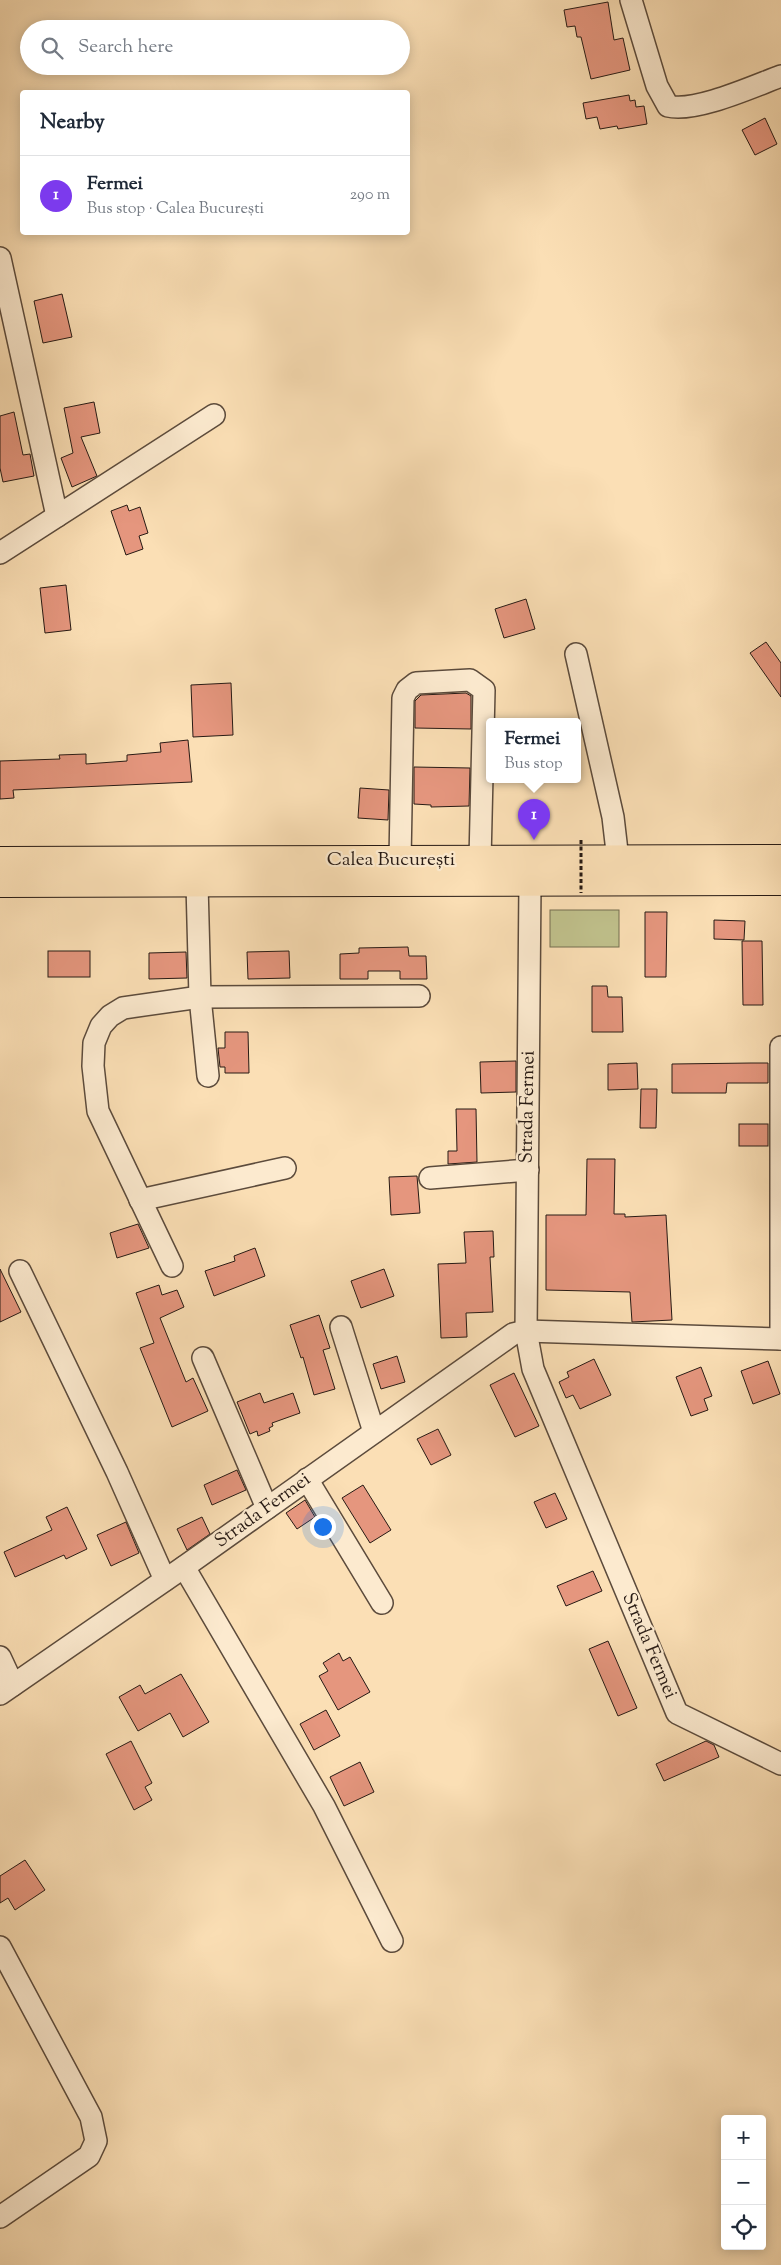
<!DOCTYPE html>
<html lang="en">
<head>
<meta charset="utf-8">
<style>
	:root { --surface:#fff; --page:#f6f6f7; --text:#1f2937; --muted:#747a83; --line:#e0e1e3; --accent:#7c3aed }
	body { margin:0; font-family:"Sorts Mill Goudy",serif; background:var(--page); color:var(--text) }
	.controls { position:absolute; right:15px; bottom:15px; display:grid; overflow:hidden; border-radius:5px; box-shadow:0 2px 12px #0003 }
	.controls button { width:45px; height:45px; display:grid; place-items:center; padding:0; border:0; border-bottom:1px solid var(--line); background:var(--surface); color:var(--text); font:25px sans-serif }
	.you { position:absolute; left:322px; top:1526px; width:18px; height:18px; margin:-12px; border:4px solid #fff; border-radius:50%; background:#1a73e8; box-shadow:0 0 0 8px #1a73e833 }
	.badge { display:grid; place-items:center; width:32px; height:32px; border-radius:50%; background:var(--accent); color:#fff; font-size:16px; font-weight:700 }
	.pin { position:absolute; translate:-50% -41px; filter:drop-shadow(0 1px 2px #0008) }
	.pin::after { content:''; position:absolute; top:26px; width:18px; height:15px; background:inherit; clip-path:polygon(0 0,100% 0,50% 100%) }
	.popup { position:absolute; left:486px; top:718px; width:95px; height:65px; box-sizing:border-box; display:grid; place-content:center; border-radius:5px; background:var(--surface); filter:drop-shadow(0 1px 4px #0005); font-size:16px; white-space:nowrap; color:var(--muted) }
	.popup b { font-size:19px; color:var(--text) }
	.popup::after { content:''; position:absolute; left:50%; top:100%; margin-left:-10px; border:10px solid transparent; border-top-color:var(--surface) }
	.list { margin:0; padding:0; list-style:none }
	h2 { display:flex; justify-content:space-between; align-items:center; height:65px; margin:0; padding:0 20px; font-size:21px }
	h2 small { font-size:16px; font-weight:400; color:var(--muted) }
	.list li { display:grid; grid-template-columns:32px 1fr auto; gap:15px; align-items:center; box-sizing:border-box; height:80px; padding:0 20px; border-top:1px solid var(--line) }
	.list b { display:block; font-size:19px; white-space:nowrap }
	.list p { margin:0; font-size:16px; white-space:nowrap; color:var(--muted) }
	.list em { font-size:16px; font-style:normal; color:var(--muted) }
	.icon { flex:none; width:28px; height:28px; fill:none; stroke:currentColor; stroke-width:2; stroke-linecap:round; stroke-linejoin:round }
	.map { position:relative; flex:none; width:781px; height:2265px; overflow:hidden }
	.search { position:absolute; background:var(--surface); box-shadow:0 2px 12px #0003; left:20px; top:20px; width:390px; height:55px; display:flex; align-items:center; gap:12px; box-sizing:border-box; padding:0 18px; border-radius:28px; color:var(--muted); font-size:19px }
	.panel { position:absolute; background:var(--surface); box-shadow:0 2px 12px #0003; left:20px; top:90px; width:390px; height:145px; border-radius:5px }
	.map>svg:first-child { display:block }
</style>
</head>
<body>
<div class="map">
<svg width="781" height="2265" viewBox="0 0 781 2265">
	<rect width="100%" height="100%" fill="#fbdfb5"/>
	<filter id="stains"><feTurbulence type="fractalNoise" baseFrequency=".004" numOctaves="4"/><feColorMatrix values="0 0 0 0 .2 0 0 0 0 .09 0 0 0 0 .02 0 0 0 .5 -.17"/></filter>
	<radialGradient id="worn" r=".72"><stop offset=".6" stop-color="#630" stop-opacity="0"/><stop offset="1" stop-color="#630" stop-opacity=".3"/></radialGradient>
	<rect fill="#c0c18c" stroke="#746e50" x="550" y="910" width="69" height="37"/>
	<g fill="#e5967e" stroke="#271a14">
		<path d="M608,2L614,40L623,38L630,70L591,79L581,37H577L575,26L567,27L564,10Z"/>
		<path d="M629,95L630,101L635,100L636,107L644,106L647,124L618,129L617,126L600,129L597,117L586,119L583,103Z"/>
		<path d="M765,118L777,144L755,155L742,130Z"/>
		<path d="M62,294L72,337L43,343L34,301Z"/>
		<path d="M94,402L100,433L81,437L97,476L72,487L61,458L73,453L64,408Z"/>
		<path d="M14,412L23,455L30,454L34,476L3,482L0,468V416Z"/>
		<path d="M127,505L129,511L140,507L148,533L139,536L143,549L126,555L111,511Z"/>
		<path d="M66,585L71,630L45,633L40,588Z"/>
		<path d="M526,599L535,629L504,638L495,609Z"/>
		<path d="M766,642L781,663V697L750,653Z"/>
		<path d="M231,683L233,735L193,737L191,685Z"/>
		<path d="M466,693L471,696V729L415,728V701L421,695Z"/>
		<path d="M188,740L192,782L13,790L14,798L0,799V761L60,759L59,755L86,754V764L127,761V755L161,752L160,743Z"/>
		<path d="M414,767L470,768L469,806L431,807V805L414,804Z"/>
		<path d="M360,788L389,790L388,820L358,818Z"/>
		<path d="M645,912H667L666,977H645Z"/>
		<path d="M714,920L745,921L744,940L714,939Z"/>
		<path d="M742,941H762L763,1005H743Z"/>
		<path d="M408,947L409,956H426L427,979H400V971H368V979H340V954L359,953V948Z"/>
		<rect x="48" y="951" width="42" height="26"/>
		<path d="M289,951L290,978L248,979L247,952Z"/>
		<path d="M186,952L187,978L149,979V953Z"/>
		<path d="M592,986H607L608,997H622L623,1032H592Z"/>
		<path d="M225,1032H248L249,1073H225V1067H220L218,1048H225Z"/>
		<path d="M516,1061V1092L481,1093L480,1062Z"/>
		<path d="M637,1063L638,1089L608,1090V1064Z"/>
		<path d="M751,1063H768V1083H727L726,1093H672V1064Z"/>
		<path d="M641,1089H657L656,1128H640Z"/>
		<path d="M456,1109H476L477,1162L448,1164V1151H457Z"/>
		<rect x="739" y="1124" width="29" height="22"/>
		<path d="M587,1159H615L614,1214H625V1217L666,1215L672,1320L632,1322L630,1292L546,1290V1215H586Z"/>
		<path d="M417,1176L420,1213L391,1215L389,1177Z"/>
		<path d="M138,1224L149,1248L117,1258L110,1233Z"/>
		<path d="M493,1231L494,1257H490L493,1312L466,1313L467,1337L441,1338L438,1264L466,1263L464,1232Z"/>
		<path d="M255,1248L265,1276L214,1296L205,1271L235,1261L234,1256Z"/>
		<path d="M0,1269L21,1312L0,1322Z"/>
		<path d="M384,1269L394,1296L361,1308L351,1281Z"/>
		<path d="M159,1285L162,1295L177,1290L184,1307L160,1318L186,1382L193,1378L208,1411L172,1427L140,1348L154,1343L136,1293Z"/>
		<path d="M319,1315L330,1348L323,1350L335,1389L314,1395L303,1357L301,1358L290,1325Z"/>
		<path d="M397,1356L405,1382L381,1389L373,1364Z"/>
		<path d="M594,1359L611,1395L580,1409L573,1395L566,1398L559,1382L569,1377L567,1372Z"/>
		<path d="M768,1361L780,1394L753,1404L741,1371Z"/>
		<path d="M701,1367L712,1396L704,1399L708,1410L691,1416L676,1377Z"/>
		<path d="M514,1373L539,1426L515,1437L490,1385Z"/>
		<path d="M260,1393L264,1403L293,1393L300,1413L272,1423L273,1426L269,1428L270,1431L258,1436L257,1431L250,1434L237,1402Z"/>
		<path d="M438,1429L451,1455L431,1465L417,1439Z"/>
		<path d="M237,1470L246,1490L212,1505L204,1485Z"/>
		<path d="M363,1485L391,1530L370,1543L342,1498Z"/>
		<path d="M555,1493L567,1519L546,1528L534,1502Z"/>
		<path d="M305,1500L315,1517L297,1529L286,1513Z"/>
		<path d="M67,1507L87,1549L66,1559L64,1555L15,1577L4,1552L52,1530L46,1517Z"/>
		<path d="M202,1517L210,1534L187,1550L177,1529Z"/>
		<path d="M126,1522L139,1553L111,1566L97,1535Z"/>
		<path d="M593,1571L602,1591L566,1606L557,1586Z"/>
		<path d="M608,1641L637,1708L618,1716L589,1649Z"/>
		<path d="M339,1653L343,1661L350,1657L370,1692L338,1710L319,1676L328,1671L323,1663Z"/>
		<path d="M181,1674L209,1722L183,1737L170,1713L138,1731L119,1697L140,1685L145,1694Z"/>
		<path d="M326,1710L340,1736L314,1750L300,1724Z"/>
		<path d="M131,1741L152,1783L145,1787L152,1800L134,1810L106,1754Z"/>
		<path d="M706,1741L714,1745L719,1757L664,1781L656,1764Z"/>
		<path d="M360,1762L374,1792L344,1806L330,1777Z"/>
		<path d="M25,1860L45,1890L15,1910L8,1898L0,1903V1876Z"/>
	</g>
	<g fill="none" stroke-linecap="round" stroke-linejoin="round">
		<defs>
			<g id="minor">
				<path d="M631,0L657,86L668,106C695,113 754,86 781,76"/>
				<path d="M0,258L57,516"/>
				<path d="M0,553L214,415"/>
				<path d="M576,654L613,817L618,860"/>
				<path d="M400,860L403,698L407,690L416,683L470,680L484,690L480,860"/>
				<path d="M530,883L526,1331L533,1369L677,1713L781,1764"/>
				<path d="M197,884L200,997L208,1076"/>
				<path d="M781,1047V1339"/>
				<path d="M430,1178L528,1170"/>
				<path d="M140,1200L285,1168"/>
				<path d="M172,1266L98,1111L93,1066L94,1043L101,1026L110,1016L123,1008L200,997L419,996"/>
				<path d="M20,1271L117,1472L165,1580"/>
				<path d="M341,1327L374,1432"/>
				<path d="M203,1358L267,1508"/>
				<path d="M307,1479L382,1603"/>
				<path d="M184,1567L324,1806L392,1941"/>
				<path d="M0,1657L13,1685"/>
				<path d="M0,1694L184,1567L513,1334L526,1331L781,1339"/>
				<path d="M0,1947L91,2117L96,2141L89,2156L0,2217"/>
			</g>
			<g id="highway">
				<path d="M0,861L781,859"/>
				<path d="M0,883L781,881"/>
			</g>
		</defs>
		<use href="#minor" stroke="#5c4b3c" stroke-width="24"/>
		<use href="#highway" stroke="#271a14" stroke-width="30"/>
		<use href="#minor" stroke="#fceacf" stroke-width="21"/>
		<use href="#highway" stroke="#fbdfb5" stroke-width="28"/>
		<path stroke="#271a14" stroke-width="3" stroke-dasharray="4 2.5" stroke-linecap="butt" d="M581,840V893"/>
	</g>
	<g text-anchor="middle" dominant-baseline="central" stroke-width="4.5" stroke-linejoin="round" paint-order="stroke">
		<g font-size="19" fill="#271a14" stroke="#fceacf">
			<text x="391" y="860">Calea București</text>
			<text transform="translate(528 1107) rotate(-89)">Strada Fermei</text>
			<text transform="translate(263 1511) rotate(-36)">Strada Fermei</text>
			<text transform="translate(649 1646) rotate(67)">Strada Fermei</text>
		</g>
	</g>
	<rect width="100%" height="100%" filter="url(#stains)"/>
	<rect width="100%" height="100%" fill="url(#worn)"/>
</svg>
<div class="controls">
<button>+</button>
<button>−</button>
<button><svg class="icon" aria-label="locate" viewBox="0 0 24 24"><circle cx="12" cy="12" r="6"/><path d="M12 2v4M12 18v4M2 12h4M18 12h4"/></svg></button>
</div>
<div class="you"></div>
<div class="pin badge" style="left:534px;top:840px">1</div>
<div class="popup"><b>Fermei</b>Bus stop</div>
<div class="search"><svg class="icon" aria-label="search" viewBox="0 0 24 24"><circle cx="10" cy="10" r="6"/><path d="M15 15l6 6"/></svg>Search here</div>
<section class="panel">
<h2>Nearby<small></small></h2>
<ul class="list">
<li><span class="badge">1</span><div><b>Fermei</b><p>Bus stop · Calea București</p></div><em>290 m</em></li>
</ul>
</section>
</div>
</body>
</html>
